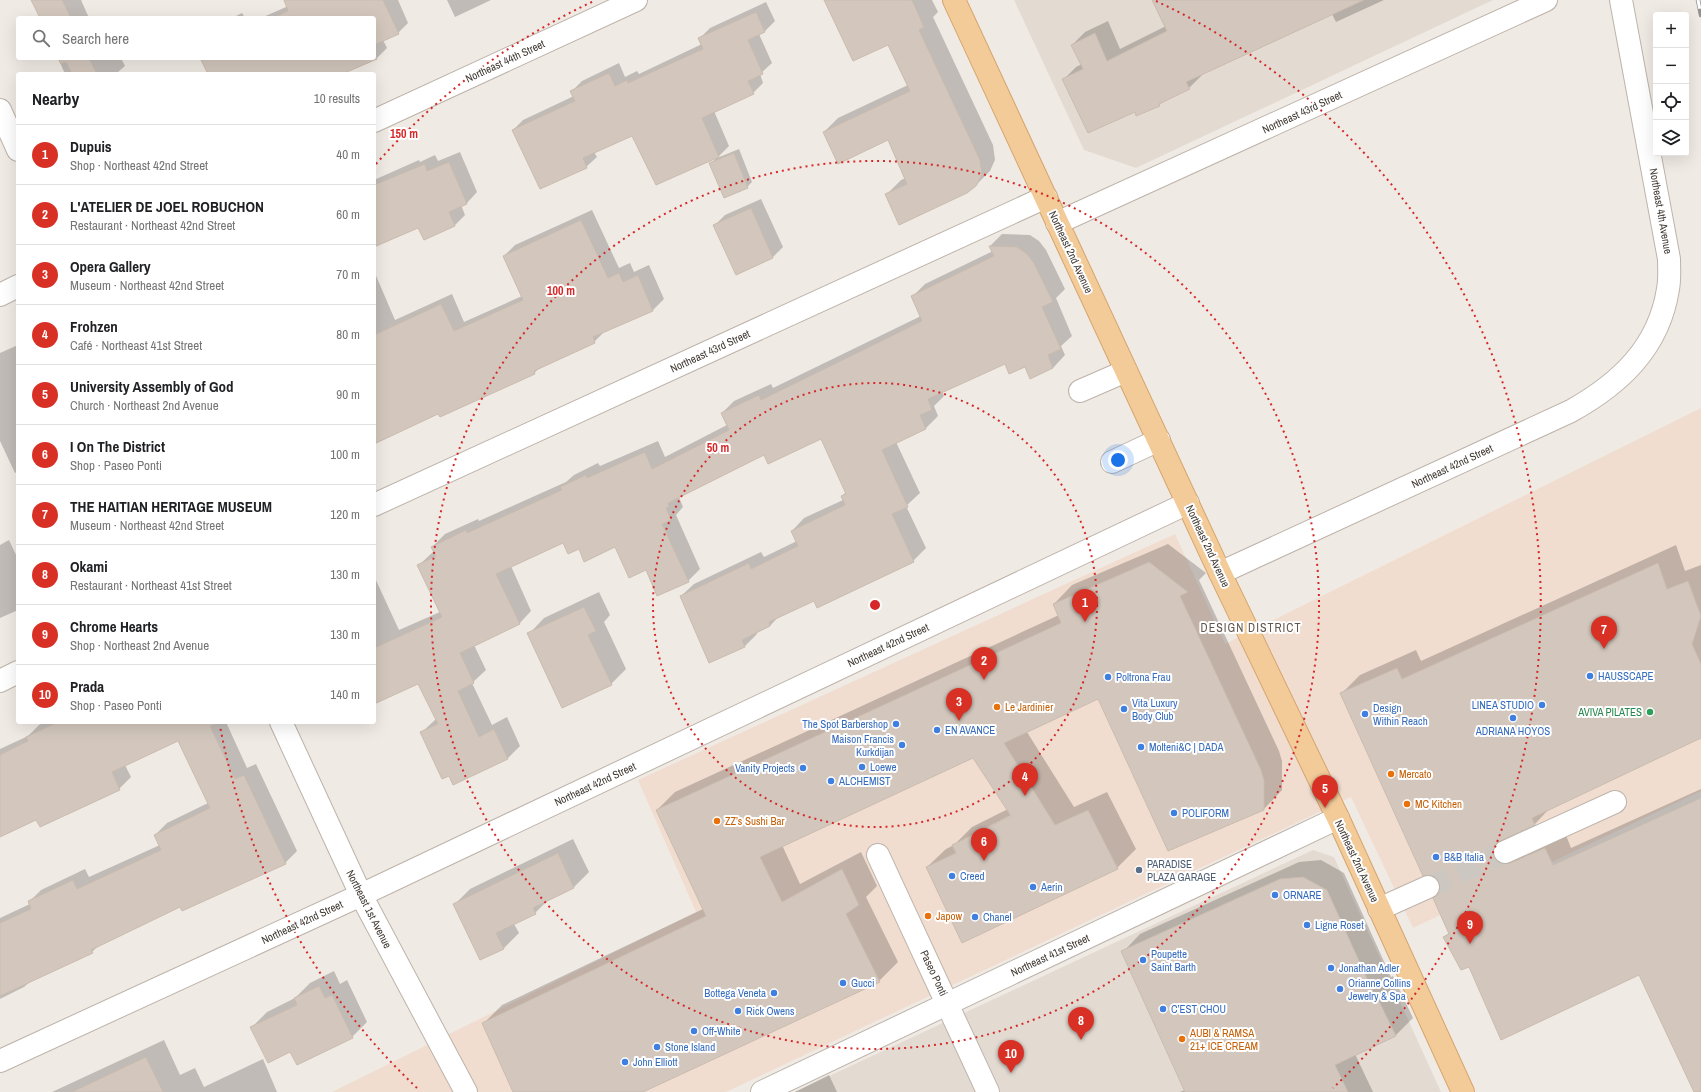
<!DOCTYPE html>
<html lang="en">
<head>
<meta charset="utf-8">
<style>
	:root { --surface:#fff; --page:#f6f6f6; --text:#202124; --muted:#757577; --line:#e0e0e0; --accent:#d93025 }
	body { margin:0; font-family:"Archivo Narrow",sans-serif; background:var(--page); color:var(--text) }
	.controls { position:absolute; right:12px; top:12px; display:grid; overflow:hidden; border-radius:4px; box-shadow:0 4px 16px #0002 }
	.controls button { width:36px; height:36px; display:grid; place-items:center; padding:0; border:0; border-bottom:1px solid var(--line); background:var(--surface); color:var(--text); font:20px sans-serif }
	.you { position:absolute; left:1118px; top:460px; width:14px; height:14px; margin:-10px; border:3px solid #fff; border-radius:50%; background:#1a73e8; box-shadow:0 0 0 6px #1a73e833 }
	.badge { display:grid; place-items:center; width:26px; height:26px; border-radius:50%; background:var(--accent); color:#fff; font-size:13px; font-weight:700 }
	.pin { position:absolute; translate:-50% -33px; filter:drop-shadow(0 1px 2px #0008) }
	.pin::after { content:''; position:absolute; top:21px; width:14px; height:12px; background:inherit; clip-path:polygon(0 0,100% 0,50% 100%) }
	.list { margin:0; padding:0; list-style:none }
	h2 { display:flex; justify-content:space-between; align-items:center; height:52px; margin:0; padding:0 16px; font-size:17px }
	h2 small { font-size:13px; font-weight:400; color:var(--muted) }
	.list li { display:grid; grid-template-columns:26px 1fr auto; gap:12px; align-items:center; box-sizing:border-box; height:60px; padding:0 16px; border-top:1px solid var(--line) }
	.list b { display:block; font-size:15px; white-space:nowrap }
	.list p { margin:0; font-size:13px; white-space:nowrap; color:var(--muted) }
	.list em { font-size:13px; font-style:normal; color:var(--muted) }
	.icon { flex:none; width:22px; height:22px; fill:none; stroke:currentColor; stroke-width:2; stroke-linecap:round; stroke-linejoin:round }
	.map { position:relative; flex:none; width:1701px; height:1092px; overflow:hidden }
	.search { position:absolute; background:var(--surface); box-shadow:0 4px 16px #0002; left:16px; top:16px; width:360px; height:44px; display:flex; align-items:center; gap:10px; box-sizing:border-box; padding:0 14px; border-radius:4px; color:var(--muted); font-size:15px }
	.panel { position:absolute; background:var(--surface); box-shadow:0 4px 16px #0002; left:16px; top:72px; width:360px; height:652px; border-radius:4px }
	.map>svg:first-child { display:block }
</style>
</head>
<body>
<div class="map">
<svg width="1701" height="1092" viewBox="0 0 1701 1092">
	<rect width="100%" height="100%" fill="#f0eae4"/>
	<g fill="#e3dbd2">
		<path d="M1014,0H1493L1136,168L1084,150Z"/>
		<path d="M1313,850L1334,857L1441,1092H795Z"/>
	</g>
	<path fill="#f0ddd0" d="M1701,408V791L1413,928L1351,797L726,1092H332L696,912L638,780L1175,534L1225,644Z"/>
	<g fill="#0003" fill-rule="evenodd">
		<path d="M32,0H81L89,18H40Z"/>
		<path d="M302,0H398L408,23L398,33L383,40L387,48L377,58L351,69L331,74H209L201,58H374V18H261Z"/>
		<path d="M447,0H491L455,17Z"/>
		<path d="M825,0H932L938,12L933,17L993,145L995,160L990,171L975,186L887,194L901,180L906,178L889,139L824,132L838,118L908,85L888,43Z"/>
		<path d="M1158,0H1384L1336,22L1332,14L1251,52L1250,50L1201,74L1202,75L1189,88L1164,101L1159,105L1063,80L1076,67L1082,64L1072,45L1085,32L1108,21L1120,49L1166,26Z"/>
		<path d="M766,2L775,21L765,31L759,34L772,63L760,74L763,83L753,93L714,111L729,146L717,158L739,149L752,182L747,187L711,164L717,157L632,135L594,152L597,157L586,167L513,130L523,120L574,96L572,91L582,81L619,63L625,77L637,71L639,74L702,44L700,38L710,28Z"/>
		<path d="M242,13L245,18H232Z"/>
		<path d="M58,58H121L125,66L118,72L119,74H65Z"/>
		<path d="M460,152L477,192L467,203L461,205L465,215L455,225L419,226L374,246V180L419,160L420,162L435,155L438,161Z"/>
		<path d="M761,199L783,247L773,257L737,274L715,225L725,215Z"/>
		<path d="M592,210L619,268L630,263L634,272L649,265L664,299L653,310L605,331L594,342L541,367L534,373L439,413L374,443V271L395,320L452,294L464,322L522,296L504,256L515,245Z"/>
		<path d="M1002,234L1030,235L1039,241L1046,250L1065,289L1056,298L1072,336L1061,346L1065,355L1053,368L1005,363L942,391L944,396L934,406L938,416L926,428L896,442L920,493L906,506L926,548L913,561L815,600L779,616L770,626L756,632L757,634L745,646L681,596L694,584L761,552L764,557L797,541L792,531L804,518L843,500L842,496L846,492L822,438L764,453L679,497L683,507L676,515L700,569L688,581L646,569L615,546L579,548L563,542L511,566L531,611L519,624L474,645L486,670L472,683L492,725L507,717L520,746L508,758L449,774L422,732L436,719L418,682L374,703V576L399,630L440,612L418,566L434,551L432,547L445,534L478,519L479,521L566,482L574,475L598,463L600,466L658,441L665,457L727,425L722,413L734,401L771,384L773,388L921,316L912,297L925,284L993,251L990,246Z"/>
		<path d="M18,345V471L15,473L0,441V353Z"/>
		<path d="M9,540L18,559V610L0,618V545Z"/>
		<path d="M1168,544L1206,573L1199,580L1279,751L1282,761V790L1264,809L1099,698L1027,732L1074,807L1107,792L1136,849L1117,868L927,867L946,849L954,845L972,827L1008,809L974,757L782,845L800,884L861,852L877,886L866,897L898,962L879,981L640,1092H514L483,1024L502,1005L703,909L657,810L675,792L1059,615L1054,604L1072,585ZM1015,813L1016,815L974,836V834Z"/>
		<path d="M1676,545L1685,571L1701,565V737L1550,808L1535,824L1511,834L1512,838L1564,830L1571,848L1701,789V1092H1695L1639,974L1469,966L1444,937L1449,933L1434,899L1440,893L1441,889L1440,882L1341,694L1360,675L1416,650L1421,661Z"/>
		<path d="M599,592L610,615L604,622L626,669L611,684L529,634L544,618Z"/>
		<path d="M45,722H226L247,768L256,764L297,851L285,863L181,906L99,945L92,952L32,980L24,987L0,999V918L30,904L29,902L41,890L85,869L89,877L160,845L155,835L167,823L208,803L178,740L125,765L131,777L119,789L37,819L0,836V749L28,736L39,725Z"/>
		<path d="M573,839L589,872L574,887L549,899L535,913L514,924L519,933L504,948L455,904L470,889Z"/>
		<path d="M1321,860L1344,873L1391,977L1393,976L1413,1018L1395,1036L1355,1054L1373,1092H1180L1185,1090L1123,952L1140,934L1299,862Z"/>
		<path d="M334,971L340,984L347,980L367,1022L352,1037L291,1051L252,1027L267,1012L295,998L310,983Z"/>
		<path d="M164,1040L180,1075L195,1068L204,1087L263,1059L277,1092H52Z"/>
		<path d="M829,1075L837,1092H795Z"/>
	</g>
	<g fill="#d3c7bd" stroke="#cabbae">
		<path d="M31,0H62L71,18H40Z"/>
		<path d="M284,0H383L399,34L374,45V18H272L288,11Z"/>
		<path d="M824,0H912L924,27L919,30L980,160L982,174L976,186L967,193L899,225L885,194L907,184L888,140L838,164L823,132L910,91L888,45L853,61Z"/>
		<path d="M1152,0H1364L1186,82L1190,89L1159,104L1160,106L1136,116L1135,112L1088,133L1062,79L1083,69L1071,45L1095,33L1107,61L1167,31Z"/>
		<path d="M756,12L765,32L748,40L763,74L748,81L754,94L702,118L719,157L656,185L632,136L583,158L587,168L540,189L512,130L575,101L570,91L609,73L615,86L627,80L628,83L703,49L698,38Z"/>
		<path d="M374,52L377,59L342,74H208L200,58H374Z"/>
		<path d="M58,58H89L97,74H72L66,62L61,64Z"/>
		<path d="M734,153L748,188L724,198L709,163Z"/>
		<path d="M449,162L467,204L449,212L455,226L424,240L418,228L374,247V185L425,164L427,171Z"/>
		<path d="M751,208L773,258L736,275L713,225Z"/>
		<path d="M581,220L608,278L619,273L623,282L638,275L653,311L593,337L595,343L534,371L535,374L440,417L438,414L374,444V335L441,304L454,331L523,300L503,256Z"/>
		<path d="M989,246L1017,247L1027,254L1034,263L1053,302L1042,307L1061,349L1048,355L1053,368L1030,379L1025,367L1009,374L1005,364L928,399L932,410L920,415L926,429L882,450L908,507L892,514L914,562L817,608L814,601L769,622L770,626L742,640L745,647L709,663L680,596L749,563L751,569L798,546L791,531L845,505L841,496L846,494L821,439L768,464L764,455L668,503L669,507L666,508L671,520L662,524L689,582L657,596L646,570L629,578L615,547L584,562L579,549L568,554L563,543L496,574L520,624L460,653L474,683L458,691L479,737L494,729L508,759L453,785L449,776L442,779L420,732L438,724L418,684L374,704V648L442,617L417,565L436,556L431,547L466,530L467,533L562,490L560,487L586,475L587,478L645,452L652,469L729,430L721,413L759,395L761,400L922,321L911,296L994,256Z"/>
		<path d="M1149,562L1188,592L1180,596L1261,770L1264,780V810L1168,851L1098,699L1004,743L1055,825L1088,810L1118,869L962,943L926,867L956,853L952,845L1011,816L973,758L760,857L782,902L842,869L859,905L846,914L880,982L643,1092H513L482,1023L706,916L656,810L1061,623L1053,604Z"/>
		<path d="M1658,563L1667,589L1688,581L1701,616L1692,644L1701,664V738L1532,818L1535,825L1500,841L1495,845L1493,851L1494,857L1497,862L1504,864L1510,863L1545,848L1553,865L1701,798V1092H1694L1639,975L1501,1040L1469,967L1461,970L1443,937L1449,934L1433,898L1438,895L1440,889L1439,882L1436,877L1430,875L1423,876L1340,693L1397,668L1402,679Z"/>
		<path d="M584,607L596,631L588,635L612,685L562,708L527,633Z"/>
		<path d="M58,722H220L210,726L235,779L244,775L286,864L182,911L180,907L91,950L93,953L0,996V923L31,909L28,901L73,880L77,889L161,850L154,835L210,808L178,741L112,772L120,790L40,827L36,820L0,837V755L28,741L26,737Z"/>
		<path d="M558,853L574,888L533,908L536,914L496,933L504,949L480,960L453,904Z"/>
		<path d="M1303,877L1327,890L1374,994L1375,993L1396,1036L1335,1065L1348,1092H1185L1121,951L1280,879Z"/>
		<path d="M319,986L325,998L332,995L353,1038L297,1065L290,1052L268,1063L250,1027L297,1005L294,998Z"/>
		<path d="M146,1057L163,1092H72Z"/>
	</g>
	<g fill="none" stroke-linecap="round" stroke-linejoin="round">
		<path stroke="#cdc7c1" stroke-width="22" stroke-dasharray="22 11" stroke-linecap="butt" d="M1428,887L1505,852"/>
		<defs>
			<g id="minor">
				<path d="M0,110L18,150"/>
				<path d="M374,121L636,0"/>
				<path d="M1057,223L1546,0"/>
				<path d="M0,295L18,286"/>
				<path d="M1080,391L1126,371"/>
				<path d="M1112,462L1159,440"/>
				<path d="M374,505L1046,197"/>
				<path d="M1220,573L1571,411C1621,383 1659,347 1668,289C1670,279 1669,269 1669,259L1621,0"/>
				<path d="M0,681L18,672"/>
				<path d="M281,722L361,895L466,1092"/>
				<path d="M1505,852L1615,802"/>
				<path d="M878,855L988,1092"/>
				<path d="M1379,909L1428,887"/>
				<path d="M0,1061L361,895L1188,503"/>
				<path d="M762,1092L1338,818"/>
			</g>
			<path id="major" d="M954,0L1220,573L1338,818L1463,1092"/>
		</defs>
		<use href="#minor" stroke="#bdb3aa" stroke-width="24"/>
		<use href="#major" stroke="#d5a46c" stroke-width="24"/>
		<use href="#minor" stroke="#fff" stroke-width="22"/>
		<use href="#major" stroke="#f3cb99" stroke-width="22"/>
		<defs>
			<path id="rail" d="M1698,0L1701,15"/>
		</defs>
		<use href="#rail" stroke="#939393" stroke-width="4.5"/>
		<use href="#rail" stroke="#fff" stroke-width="3" stroke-dasharray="9" stroke-linecap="butt"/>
	</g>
	<g fill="none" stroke="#d62828" stroke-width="2" stroke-dasharray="2 4">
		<circle cx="875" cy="605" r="222"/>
		<circle cx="875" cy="605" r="444"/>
		<path d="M417 1088A666 666 0 0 1 220 726M376 164A666 666 0 0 1 594 1M1156 1A666 666 0 0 1 1333 1088"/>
	</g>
	<g fill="#3f7fe0" stroke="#fff" stroke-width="1.5">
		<circle cx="1590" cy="676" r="4"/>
		<circle cx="1108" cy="677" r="4"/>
		<circle cx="1542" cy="705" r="4"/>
		<circle cx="1124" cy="709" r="4"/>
		<circle cx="1365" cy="714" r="4"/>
		<circle cx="1513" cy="718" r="4"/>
		<circle cx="896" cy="724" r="4"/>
		<circle cx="937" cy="730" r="4"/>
		<circle cx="902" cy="745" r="4"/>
		<circle cx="1141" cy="747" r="4"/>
		<circle cx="862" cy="767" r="4"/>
		<circle cx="803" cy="768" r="4"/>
		<circle cx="831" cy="781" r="4"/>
		<circle cx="1174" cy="813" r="4"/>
		<circle cx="1436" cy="857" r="4"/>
		<circle cx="952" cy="876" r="4"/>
		<circle cx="1033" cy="887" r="4"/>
		<circle cx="1275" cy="895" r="4"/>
		<circle cx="975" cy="917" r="4"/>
		<circle cx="1307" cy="925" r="4"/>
		<circle cx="1143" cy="960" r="4"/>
		<circle cx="1331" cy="968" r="4"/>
		<circle cx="843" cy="983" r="4"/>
		<circle cx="1340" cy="989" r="4"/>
		<circle cx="774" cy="993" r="4"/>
		<circle cx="1163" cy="1009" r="4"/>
		<circle cx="738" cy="1011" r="4"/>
		<circle cx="694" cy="1031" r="4"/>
		<circle cx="657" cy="1047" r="4"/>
		<circle cx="625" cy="1062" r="4"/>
	</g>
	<g fill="#e8710a" stroke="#fff" stroke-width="1.5">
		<circle cx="997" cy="707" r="4"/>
		<circle cx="1391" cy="774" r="4"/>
		<circle cx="1407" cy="804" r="4"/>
		<circle cx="717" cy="821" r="4"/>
		<circle cx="928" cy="916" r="4"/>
		<circle cx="1182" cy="1039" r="4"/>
	</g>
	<circle fill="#2e9e5b" stroke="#fff" stroke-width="1.5" cx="1650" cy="712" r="4"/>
	<circle fill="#5c6f8a" stroke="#fff" stroke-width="1.5" cx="1139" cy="870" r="4"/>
	<g text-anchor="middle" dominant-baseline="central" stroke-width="4" stroke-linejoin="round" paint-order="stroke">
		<g font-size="11" fill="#413a34" stroke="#fff">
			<text transform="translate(505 61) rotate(-25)">Northeast 44th Street</text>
			<text transform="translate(1302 112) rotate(-25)">Northeast 43rd Street</text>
			<text transform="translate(1661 211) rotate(80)">Northeast 4th Avenue</text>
			<text transform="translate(1071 252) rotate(65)">Northeast 2nd Avenue</text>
			<text transform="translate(710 351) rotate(-25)">Northeast 43rd Street</text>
			<text transform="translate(1452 466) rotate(-25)">Northeast 42nd Street</text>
			<text transform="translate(1208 546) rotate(65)">Northeast 2nd Avenue</text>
			<text transform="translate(888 645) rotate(-25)">Northeast 42nd Street</text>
			<text transform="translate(595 784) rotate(-25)">Northeast 42nd Street</text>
			<text transform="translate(1357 861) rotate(65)">Northeast 2nd Avenue</text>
			<text transform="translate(369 909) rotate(63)">Northeast 1st Avenue</text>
			<text transform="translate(302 922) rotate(-25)">Northeast 42nd Street</text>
			<text transform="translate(1050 955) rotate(-25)">Northeast 41st Street</text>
			<text transform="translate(934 973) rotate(65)">Paseo Ponti</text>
		</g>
		<g font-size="11" fill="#366cbe" stroke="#fff" text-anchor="start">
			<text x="1598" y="676">HAUSSCAPE</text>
			<text x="1116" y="677">Poltrona Frau</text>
			<text x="1132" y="703">Vita Luxury<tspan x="1132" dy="13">Body Club</tspan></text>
			<text x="1534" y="705" text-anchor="end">LINEA STUDIO</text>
			<text x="1373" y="708">Design<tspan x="1373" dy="13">Within Reach</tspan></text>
			<text x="888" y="724" text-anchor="end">The Spot Barbershop</text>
			<text x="945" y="730">EN AVANCE</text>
			<text x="1513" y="731" text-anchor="middle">ADRIANA HOYOS</text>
			<text x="894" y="739" text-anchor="end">Maison Francis<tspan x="894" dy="13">Kurkdijan</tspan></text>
			<text x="1149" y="747">Molteni&amp;C | DADA</text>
			<text x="870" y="767">Loewe</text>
			<text x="795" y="768" text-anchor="end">Vanity Projects</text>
			<text x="839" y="781">ALCHEMIST</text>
			<text x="1182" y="813">POLIFORM</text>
			<text x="1444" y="857">B&amp;B Italia</text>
			<text x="960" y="876">Creed</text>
			<text x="1041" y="887">Aerin</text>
			<text x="1283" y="895">ORNARE</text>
			<text x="983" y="917">Chanel</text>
			<text x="1315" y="925">Ligne Roset</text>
			<text x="1151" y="954">Poupette<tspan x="1151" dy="13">Saint Barth</tspan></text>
			<text x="1339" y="968">Jonathan Adler</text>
			<text x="851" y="983">Gucci</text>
			<text x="1348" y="983">Orianne Collins<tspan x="1348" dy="13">Jewelry &amp; Spa</tspan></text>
			<text x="766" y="993" text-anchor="end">Bottega Veneta</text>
			<text x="1171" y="1009">C’EST CHOU</text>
			<text x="746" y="1011">Rick Owens</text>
			<text x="702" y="1031">Off-White</text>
			<text x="665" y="1047">Stone Island</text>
			<text x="633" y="1062">John Elliott</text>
		</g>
		<g font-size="11" fill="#c56008" stroke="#fff" text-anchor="start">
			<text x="1005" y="707">Le Jardinier</text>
			<text x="1399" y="774">Mercato</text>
			<text x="1415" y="804">MC Kitchen</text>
			<text x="725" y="821">ZZ’s Sushi Bar</text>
			<text x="936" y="916">Japow</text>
			<text x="1190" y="1033">AUBI &amp; RAMSA<tspan x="1190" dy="13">21+ ICE CREAM</tspan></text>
		</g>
		<g font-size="11" fill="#27864d" stroke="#fff" text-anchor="end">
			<text x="1642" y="712">AVIVA PILATES</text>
		</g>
		<g font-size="11" fill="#4e5e75" stroke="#fff" text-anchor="start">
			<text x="1147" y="864">PARADISE<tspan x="1147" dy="13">PLAZA GARAGE</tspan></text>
		</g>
		<g font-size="12" letter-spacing="1" fill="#62564d" stroke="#fff">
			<text x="1251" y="628">DESIGN DISTRICT</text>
		</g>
	</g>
	<circle cx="875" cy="605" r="6" fill="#d62828" stroke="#fff" stroke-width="2"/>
	<g font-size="12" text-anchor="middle" font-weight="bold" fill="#d62828" stroke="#fff" stroke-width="4" stroke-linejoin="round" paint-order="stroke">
		<text x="404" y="138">150 m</text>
		<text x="561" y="295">100 m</text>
		<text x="718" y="452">50 m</text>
	</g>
</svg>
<div class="controls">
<button>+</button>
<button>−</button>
<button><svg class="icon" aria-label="locate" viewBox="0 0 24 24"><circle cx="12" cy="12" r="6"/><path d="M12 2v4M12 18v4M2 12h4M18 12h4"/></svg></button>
<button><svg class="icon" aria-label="layers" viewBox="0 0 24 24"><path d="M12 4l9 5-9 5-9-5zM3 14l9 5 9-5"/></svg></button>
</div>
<div class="you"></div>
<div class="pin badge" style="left:1085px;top:622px">1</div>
<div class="pin badge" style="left:984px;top:680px">2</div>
<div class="pin badge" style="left:959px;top:721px">3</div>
<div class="pin badge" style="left:1025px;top:796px">4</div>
<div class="pin badge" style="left:1325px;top:808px">5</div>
<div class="pin badge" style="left:984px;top:861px">6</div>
<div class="pin badge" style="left:1604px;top:649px">7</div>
<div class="pin badge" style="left:1081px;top:1040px">8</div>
<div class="pin badge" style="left:1470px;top:944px">9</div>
<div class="pin badge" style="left:1011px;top:1073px">10</div>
<div class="search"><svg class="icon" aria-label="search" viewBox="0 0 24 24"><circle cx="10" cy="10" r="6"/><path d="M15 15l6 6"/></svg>Search here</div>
<section class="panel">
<h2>Nearby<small>10 results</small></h2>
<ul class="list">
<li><span class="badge">1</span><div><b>Dupuis</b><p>Shop · Northeast 42nd Street</p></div><em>40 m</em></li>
<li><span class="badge">2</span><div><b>L'ATELIER DE JOEL ROBUCHON</b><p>Restaurant · Northeast 42nd Street</p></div><em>60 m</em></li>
<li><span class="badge">3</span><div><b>Opera Gallery</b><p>Museum · Northeast 42nd Street</p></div><em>70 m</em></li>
<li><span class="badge">4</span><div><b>Frohzen</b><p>Café · Northeast 41st Street</p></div><em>80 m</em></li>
<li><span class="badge">5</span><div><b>University Assembly of God</b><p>Church · Northeast 2nd Avenue</p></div><em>90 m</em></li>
<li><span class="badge">6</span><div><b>I On The District</b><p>Shop · Paseo Ponti</p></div><em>100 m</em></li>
<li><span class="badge">7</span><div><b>THE HAITIAN HERITAGE MUSEUM</b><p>Museum · Northeast 42nd Street</p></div><em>120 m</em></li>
<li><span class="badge">8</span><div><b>Okami</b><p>Restaurant · Northeast 41st Street</p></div><em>130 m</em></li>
<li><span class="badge">9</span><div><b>Chrome Hearts</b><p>Shop · Northeast 2nd Avenue</p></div><em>130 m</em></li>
<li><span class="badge">10</span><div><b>Prada</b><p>Shop · Paseo Ponti</p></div><em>140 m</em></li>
</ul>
</section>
</div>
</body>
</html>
